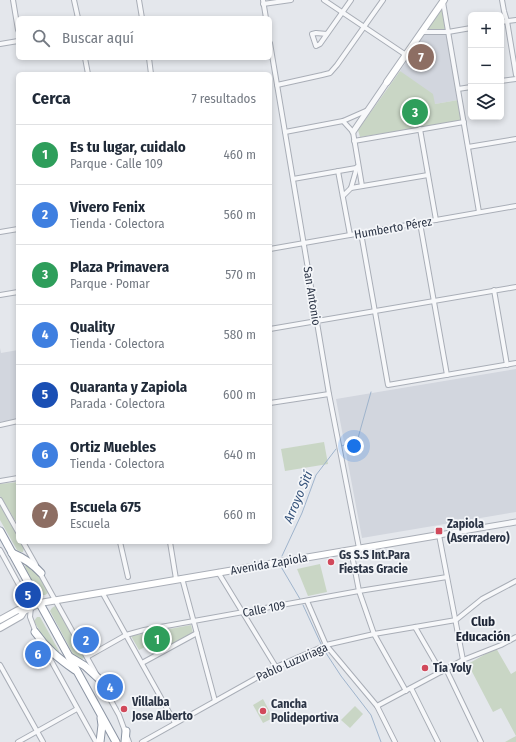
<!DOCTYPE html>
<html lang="es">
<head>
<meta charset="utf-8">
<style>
	:root { --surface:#fff; --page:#f6f6f7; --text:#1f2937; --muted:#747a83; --line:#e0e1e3; --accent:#0f766e }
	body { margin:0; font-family:"Fira Sans Condensed",sans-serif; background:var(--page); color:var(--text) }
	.controls { position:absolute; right:12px; top:12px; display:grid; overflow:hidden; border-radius:6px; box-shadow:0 2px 6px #0003 }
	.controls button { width:36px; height:36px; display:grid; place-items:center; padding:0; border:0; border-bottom:1px solid var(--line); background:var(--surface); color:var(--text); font:20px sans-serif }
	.you { position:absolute; left:354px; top:446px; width:14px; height:14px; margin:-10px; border:3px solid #fff; border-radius:50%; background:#1a73e8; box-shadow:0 0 0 6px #1a73e833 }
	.badge { display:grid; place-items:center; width:26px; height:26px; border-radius:50%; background:var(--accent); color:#fff; font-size:13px; font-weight:700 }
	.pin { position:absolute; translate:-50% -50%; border:2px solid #fff; box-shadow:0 1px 4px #0006 }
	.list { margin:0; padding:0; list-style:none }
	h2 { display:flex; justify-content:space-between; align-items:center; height:52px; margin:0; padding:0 16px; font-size:17px }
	h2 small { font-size:13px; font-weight:400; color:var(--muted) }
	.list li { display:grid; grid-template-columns:26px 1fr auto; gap:12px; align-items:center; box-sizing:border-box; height:60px; padding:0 16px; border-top:1px solid var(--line) }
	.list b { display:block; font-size:15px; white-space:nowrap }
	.list p { margin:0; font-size:13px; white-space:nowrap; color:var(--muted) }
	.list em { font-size:13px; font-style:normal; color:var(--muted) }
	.icon { flex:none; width:22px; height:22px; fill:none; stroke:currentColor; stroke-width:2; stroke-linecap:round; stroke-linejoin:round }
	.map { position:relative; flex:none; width:516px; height:742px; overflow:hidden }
	.search { position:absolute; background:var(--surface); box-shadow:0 2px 6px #0003; left:16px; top:16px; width:256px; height:44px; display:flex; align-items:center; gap:10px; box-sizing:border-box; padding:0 14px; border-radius:6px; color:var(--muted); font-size:15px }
	.panel { position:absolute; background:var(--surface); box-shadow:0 2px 6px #0003; left:16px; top:72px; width:256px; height:472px; border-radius:6px }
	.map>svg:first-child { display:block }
</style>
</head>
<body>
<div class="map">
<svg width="516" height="742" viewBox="0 0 516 742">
	<rect width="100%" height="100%" fill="#e4e7ec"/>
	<g fill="#d2d6de">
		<path d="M425,34L447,35L458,100L435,104L400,71Z"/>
		<path d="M0,348L1,353L18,350V419L0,422Z"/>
		<path d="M516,369V512L362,538L336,399Z"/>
	</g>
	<g fill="#c9d6c5">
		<path d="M443,4L448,29H424Z"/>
		<path d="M400,71L433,94L435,104L458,100L461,121L360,137L358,130Z"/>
		<path d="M324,442L328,464L285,471L281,449Z"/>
		<path d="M18,482V525L0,496V484Z"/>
		<path d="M0,505L18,537V542H21L24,548L23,552H21L17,550L0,520Z"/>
		<path d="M320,564L327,592L308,596L297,569Z"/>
		<path d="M27,565L38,574L48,593L45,595H39L26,569L25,566Z"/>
		<path d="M55,606L57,608L83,656L84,658L81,660L74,656L50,611L52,608Z"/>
		<path d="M37,617H40L59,651V654L48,646L34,621Z"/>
		<path d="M191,625L193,633L160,651L155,642L139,650L131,636Z"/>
		<path d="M496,648L511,674L516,671V742H505L516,736L501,708L493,712L468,664Z"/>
		<path d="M263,699L273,718L263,723L253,705Z"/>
		<path d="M355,706L363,714L350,728L341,720Z"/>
	</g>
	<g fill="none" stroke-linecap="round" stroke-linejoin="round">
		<g stroke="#9fb4cc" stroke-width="1">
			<path d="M342,446L358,438L371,392"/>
			<path d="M282,556L302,513L316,475L336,449"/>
			<path d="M280,565L300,599"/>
			<path d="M303,605L321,644"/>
			<path d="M324,650L341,676L371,715L381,742"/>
		</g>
		<defs>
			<g id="minor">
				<path d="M13,0L18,30"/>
				<path d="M74,0L78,18"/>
				<path d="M139,0L142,18"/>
				<path d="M263,0L266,18"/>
				<path d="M324,0L406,55"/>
				<path d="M502,0L504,11L507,21L516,75"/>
				<path d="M443,2L479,212"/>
				<path d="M263,4L291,0"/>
				<path d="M501,22L516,20"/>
				<path d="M422,32H448L471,28"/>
				<path d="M327,34L316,33L312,34L316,46L320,44L351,0"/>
				<path d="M270,43L329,394L359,548"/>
				<path d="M0,44L18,41"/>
				<path d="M85,58L88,74"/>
				<path d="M149,58L151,74"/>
				<path d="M501,81L516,79"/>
				<path d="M277,85L322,75L330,73L337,65L383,0"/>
				<path d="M458,89L471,87"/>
				<path d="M343,121L353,132L362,186"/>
				<path d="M420,129L436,220"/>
				<path d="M285,132L343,121L368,110"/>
				<path d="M354,141L464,122"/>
				<path d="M468,147L516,139"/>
				<path d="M338,171L350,235"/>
				<path d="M293,179L356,168"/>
				<path d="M351,188L428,175"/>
				<path d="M343,196L351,188L357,167"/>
				<path d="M420,223L447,375"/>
				<path d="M0,232L18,229"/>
				<path d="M361,233L388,385L516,363"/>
				<path d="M270,249L516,206"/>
				<path d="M494,290L507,365"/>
				<path d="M0,295L18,292"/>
				<path d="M270,329L516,287"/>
				<path d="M270,403L329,394"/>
				<path d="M0,425L18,421"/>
				<path d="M0,481L18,478"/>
				<path d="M0,500L18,532"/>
				<path d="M439,535L463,660"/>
				<path d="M23,542L36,565"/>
				<path d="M120,542L128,577"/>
				<path d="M170,542L176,579"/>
				<path d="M0,550L31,607L30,617L36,633"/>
				<path d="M351,550L359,591L374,634L406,691"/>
				<path d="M218,572L276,667"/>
				<path d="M40,573L119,715L129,742"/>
				<path d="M182,578L215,701"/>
				<path d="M102,592L175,723"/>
				<path d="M307,601L326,645L377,706L395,742"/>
				<path d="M415,627L441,672"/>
				<path d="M43,646L96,742"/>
				<path d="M87,657L126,635L144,630L359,591L447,577"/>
				<path d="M142,663L197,633"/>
				<path d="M0,665L43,742"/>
				<path d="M446,669L481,742"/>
				<path d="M411,688L438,742"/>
				<path d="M377,706L463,660L501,645L516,637"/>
				<path d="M18,742L77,709"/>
				<path d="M142,742L276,667L315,650L326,645L374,634L456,620L482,599L516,581"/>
			</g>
			<g id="tertiary">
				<path d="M353,132L387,82"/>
				<path d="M439,535L516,522"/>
			</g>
			<g id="secondary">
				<path d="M387,82L444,0"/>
				<path d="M0,620L18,610L24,611L40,603L439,535"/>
				<path d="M0,628L21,616L24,611"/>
			</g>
			<g id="trunk">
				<path d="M0,531L116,742"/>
				<path d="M12,553C24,558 32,563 41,573"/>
				<path d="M35,632C47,649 58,658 75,670"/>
				<path d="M70,657L85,666L98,678"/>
				<path d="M100,742L102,725L101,718"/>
				<path d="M125,742L126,731"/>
			</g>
		</defs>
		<use href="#minor" stroke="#a9aeb7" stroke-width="6"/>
		<use href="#tertiary" stroke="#a9aeb7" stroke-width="7"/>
		<use href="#secondary" stroke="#a9aeb7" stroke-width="8"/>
		<use href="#trunk" stroke="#8b94a3" stroke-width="9"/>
		<use href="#minor" stroke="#f7f8fa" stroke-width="4"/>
		<use href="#tertiary" stroke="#f7f8fa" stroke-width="5"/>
		<use href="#secondary" stroke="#fff" stroke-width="6"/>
		<use href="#trunk" stroke="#fff" stroke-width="7"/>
	</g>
	<g fill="#d1495b" stroke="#f4f6f9" stroke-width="1.5">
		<rect x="435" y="527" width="8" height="8" rx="2"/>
		<circle cx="331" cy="562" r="4"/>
		<circle cx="425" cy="668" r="4"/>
		<circle cx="124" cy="709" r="4"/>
		<circle cx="263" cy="711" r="4"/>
	</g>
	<g text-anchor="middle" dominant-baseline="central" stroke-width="3.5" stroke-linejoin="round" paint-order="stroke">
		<g font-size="12" fill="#2b3445" stroke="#f4f6f9">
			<text transform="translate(393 228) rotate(-10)">Humberto Pérez</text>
			<text transform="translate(312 296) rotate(81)">San Antonio</text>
			<text transform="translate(269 564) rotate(-10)">Avenida Zapiola</text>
			<text transform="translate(264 609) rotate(-11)">Calle 109</text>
			<text transform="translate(292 662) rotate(-24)">Pablo Luzuriaga</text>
		</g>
		<g font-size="12" font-weight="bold" fill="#2b3445" stroke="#f4f6f9" text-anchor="start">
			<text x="447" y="524">Zapiola<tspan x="447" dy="14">(Aserradero)</tspan></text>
			<text x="339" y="555">Gs S.S Int.Para<tspan x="339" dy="14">Fiestas Gracie</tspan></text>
			<text x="433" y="668">Tía Yoly</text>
			<text x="132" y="702">Villalba<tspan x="132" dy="14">Jose Alberto</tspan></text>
			<text x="271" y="704">Cancha<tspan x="271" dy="14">Polideportiva</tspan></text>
		</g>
		<g font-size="13" font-style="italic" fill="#34527a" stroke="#f4f6f9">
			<text transform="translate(298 497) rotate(-67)">Arroyo Sití</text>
		</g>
		<g font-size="13" font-weight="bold" fill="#1d2536" stroke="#f4f6f9">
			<text x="483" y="621">Club<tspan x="483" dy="15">Educación</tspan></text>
		</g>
	</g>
</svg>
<div class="controls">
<button>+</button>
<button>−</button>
<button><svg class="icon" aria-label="layers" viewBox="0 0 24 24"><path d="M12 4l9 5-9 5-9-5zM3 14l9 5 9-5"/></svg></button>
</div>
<div class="you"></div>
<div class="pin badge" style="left:157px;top:639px;background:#2e9e5b">1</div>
<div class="pin badge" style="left:86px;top:640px;background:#3f7fe0">2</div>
<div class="pin badge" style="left:415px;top:112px;background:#2e9e5b">3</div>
<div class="pin badge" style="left:110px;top:687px;background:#3f7fe0">4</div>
<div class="pin badge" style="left:28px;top:595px;background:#1a4fb4">5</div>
<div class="pin badge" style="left:38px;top:654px;background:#3f7fe0">6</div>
<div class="pin badge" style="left:421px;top:57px;background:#8d6e63">7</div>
<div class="search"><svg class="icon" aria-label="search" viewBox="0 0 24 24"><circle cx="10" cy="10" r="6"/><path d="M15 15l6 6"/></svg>Buscar aquí</div>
<section class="panel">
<h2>Cerca<small>7 resultados</small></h2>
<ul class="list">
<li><span class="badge" style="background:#2e9e5b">1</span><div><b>Es tu lugar, cuidalo</b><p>Parque · Calle 109</p></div><em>460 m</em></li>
<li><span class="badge" style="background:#3f7fe0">2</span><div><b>Vivero Fenix</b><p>Tienda · Colectora</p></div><em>560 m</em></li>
<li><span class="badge" style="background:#2e9e5b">3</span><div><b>Plaza Primavera</b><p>Parque · Pomar</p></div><em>570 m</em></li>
<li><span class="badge" style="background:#3f7fe0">4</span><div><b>Quality</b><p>Tienda · Colectora</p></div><em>580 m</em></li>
<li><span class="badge" style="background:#1a4fb4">5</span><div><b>Quaranta y Zapiola</b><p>Parada · Colectora</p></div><em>600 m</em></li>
<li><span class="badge" style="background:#3f7fe0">6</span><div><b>Ortiz Muebles</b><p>Tienda · Colectora</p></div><em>640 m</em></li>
<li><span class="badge" style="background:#8d6e63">7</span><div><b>Escuela 675</b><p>Escuela</p></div><em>660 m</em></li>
</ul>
</section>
</div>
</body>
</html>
